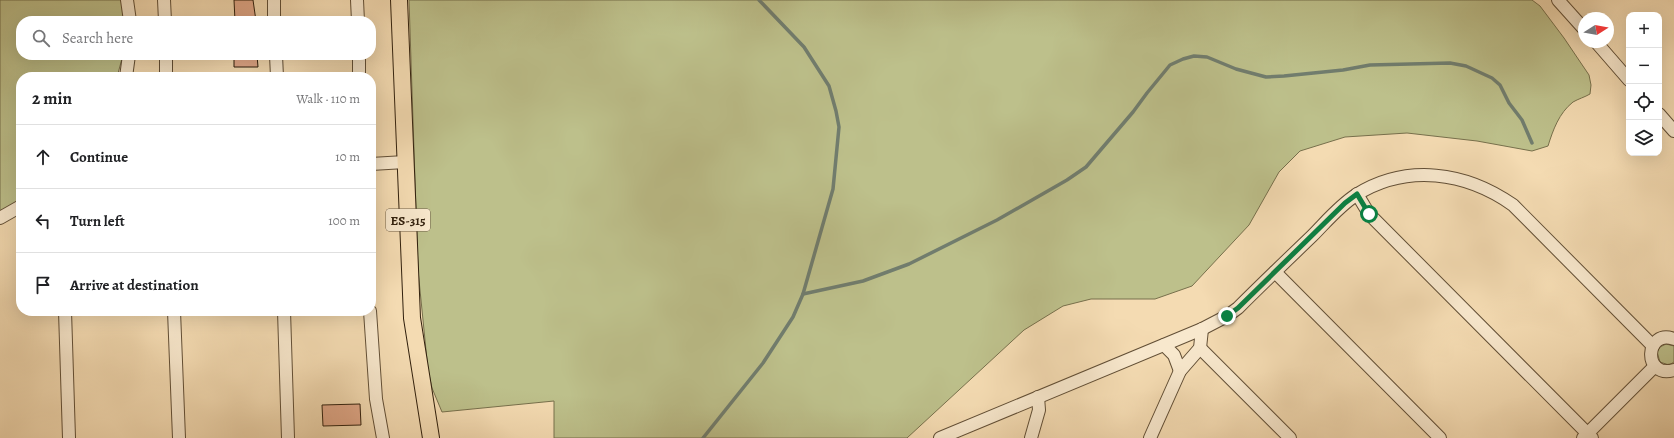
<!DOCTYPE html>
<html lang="en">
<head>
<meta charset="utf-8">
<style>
	:root { --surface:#fff; --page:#f2f2f2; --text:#202124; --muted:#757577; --line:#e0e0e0 }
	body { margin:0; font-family:Alegreya,serif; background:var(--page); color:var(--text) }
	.controls { position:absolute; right:12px; top:12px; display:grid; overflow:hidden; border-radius:8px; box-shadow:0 4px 16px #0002 }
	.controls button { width:36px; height:36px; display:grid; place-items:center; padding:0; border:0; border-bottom:1px solid var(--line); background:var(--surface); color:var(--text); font:20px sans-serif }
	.compass { position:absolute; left:1578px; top:12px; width:36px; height:36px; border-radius:50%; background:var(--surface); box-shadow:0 4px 16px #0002; rotate:79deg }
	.stop { position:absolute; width:12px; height:12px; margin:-9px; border:3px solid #0b8043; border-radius:50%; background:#fff }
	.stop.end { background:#0b8043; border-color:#fff; box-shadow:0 1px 4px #0008 }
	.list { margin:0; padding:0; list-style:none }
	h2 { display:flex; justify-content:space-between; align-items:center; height:52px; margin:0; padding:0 16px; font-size:17px }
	h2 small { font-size:13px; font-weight:400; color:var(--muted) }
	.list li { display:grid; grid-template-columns:26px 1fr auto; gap:12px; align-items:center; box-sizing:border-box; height:64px; padding:0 16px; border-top:1px solid var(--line) }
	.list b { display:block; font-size:15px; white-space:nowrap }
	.list em { font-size:13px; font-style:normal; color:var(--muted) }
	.icon { flex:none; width:22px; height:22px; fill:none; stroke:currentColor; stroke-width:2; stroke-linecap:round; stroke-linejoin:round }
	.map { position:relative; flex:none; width:1674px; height:438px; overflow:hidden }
	.search { position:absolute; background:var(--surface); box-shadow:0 4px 16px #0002; left:16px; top:16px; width:360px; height:44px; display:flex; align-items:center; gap:10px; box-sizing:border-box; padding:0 14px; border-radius:16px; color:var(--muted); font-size:15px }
	.panel { position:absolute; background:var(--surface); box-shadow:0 4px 16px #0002; left:16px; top:72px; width:360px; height:244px; border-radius:16px }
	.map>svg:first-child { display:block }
</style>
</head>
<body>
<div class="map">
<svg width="1674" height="438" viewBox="0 0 1674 438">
	<rect width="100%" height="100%" fill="#f4dbb2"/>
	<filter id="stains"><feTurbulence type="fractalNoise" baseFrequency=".005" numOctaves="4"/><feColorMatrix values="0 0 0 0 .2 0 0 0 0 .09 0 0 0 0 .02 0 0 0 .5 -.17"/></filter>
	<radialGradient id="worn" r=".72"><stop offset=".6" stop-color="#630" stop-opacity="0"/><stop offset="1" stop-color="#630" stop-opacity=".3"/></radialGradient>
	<g fill="#bdc08b" stroke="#77704c">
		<path d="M0,0H121L125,21H21V55H123L117,77H21V200L0,211Z"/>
		<path d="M409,0H1532L1540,6L1564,38L1589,75L1591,85L1590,94C1585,97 1578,99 1573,102C1559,113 1553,130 1548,146L1532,151L1477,141L1407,133L1345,137L1300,151L1279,172L1249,225L1192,286L1155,299H1091L1063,306L1024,330L907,438H554V401L442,412L432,388L428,370L418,270Z"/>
		<path d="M1666,344L1674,346V362L1669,365L1660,362L1657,352L1660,347Z"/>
	</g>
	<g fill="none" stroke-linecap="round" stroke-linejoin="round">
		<g stroke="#717d6e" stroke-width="3.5">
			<path d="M803,294L863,281L909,264L997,220L1067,180L1086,167L1133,112L1147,93L1170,65L1183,59L1194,56L1207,57L1236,69L1266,77L1284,76L1343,70L1370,65L1450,63L1466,66L1492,78L1500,85L1509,103L1522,120L1532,143"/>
			<path d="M703,438L763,363L793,317L803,294L833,189L839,127L836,111L829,86L804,47L759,0"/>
		</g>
	</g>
	<g fill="#e1a889" stroke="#31200d">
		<path d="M234,0H253L256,21H235Z"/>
		<path d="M234,55H257L258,67H234Z"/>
		<path d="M360,404L361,425L323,426L322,405Z"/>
	</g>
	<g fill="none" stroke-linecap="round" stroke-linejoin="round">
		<defs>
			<g id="minor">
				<path d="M127,0L130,21"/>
				<path d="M164,0L165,21"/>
				<path d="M274,0V21"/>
				<path d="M357,0L358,21"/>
				<path d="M1558,0L1584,29"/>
				<path d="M1596,42L1629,80"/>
				<path d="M166,55V77"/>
				<path d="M276,55L277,77"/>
				<path d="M359,55V77"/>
				<path d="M126,77L129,55"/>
				<path d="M1659,114L1674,131"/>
				<path d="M371,164L405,162"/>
				<path d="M1357,194L1369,214L1592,438"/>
				<path d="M0,218L21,206"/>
				<path d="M1275,272L1440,438"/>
				<path d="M65,311L69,438"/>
				<path d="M174,311L179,438"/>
				<path d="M284,311L288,438"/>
				<path d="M370,311L376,399L383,438"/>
				<path d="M1674,339C1645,328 1642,379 1674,370"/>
				<path d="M1164,345L1174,355L1180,371"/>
				<path d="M1200,348L1290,438"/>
				<path d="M940,438L1202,329L1227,316L1238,308C1262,284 1287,260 1312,236C1326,222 1339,206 1356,195C1407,163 1466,172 1513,205L1653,346"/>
				<path d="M1031,438L1039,410L1038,397"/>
				<path d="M1150,438L1180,371L1200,348L1202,329"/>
				<path d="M1583,438L1655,366"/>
			</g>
			<path id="major" d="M399,0L412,318L431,438"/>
		</defs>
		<use href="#minor" stroke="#624f36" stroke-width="14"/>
		<use href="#major" stroke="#31200d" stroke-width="18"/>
		<use href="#minor" stroke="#f8e8cd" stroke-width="12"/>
		<use href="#major" stroke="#f4dbb2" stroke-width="16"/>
	</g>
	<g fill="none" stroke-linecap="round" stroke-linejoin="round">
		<path stroke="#0b8043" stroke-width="5" d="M1227,316L1238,308L1345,203L1357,194L1369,214"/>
	</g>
	<g text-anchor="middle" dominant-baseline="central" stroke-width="3" stroke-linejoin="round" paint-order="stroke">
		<rect fill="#f8e8cd" stroke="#6d5c47" stroke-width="1" x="386" y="209" width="44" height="22" rx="3"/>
		<g font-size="13" font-weight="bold" fill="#31200d">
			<text x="408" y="220">ES-315</text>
		</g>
	</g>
	<rect width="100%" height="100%" filter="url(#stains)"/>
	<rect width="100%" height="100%" fill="url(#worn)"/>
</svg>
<div class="controls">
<button>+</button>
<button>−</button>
<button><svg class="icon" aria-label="locate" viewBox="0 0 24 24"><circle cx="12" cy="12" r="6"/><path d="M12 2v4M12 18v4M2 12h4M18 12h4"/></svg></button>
<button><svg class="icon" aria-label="layers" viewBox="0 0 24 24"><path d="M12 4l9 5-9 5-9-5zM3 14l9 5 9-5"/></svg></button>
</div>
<svg class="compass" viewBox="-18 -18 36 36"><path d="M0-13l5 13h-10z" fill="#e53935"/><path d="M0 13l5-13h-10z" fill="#757577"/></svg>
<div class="stop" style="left:1369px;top:214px"></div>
<div class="stop end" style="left:1227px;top:316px"></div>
<div class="search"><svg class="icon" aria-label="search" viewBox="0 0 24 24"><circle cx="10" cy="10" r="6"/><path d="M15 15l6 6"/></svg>Search here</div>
<section class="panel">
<h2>2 min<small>Walk · 110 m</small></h2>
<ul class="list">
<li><svg class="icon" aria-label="ahead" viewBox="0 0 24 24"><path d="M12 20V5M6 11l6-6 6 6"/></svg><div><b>Continue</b></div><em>10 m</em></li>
<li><svg class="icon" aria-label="left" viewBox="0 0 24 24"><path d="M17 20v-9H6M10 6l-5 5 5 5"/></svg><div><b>Turn left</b></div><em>100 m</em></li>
<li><svg class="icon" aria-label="arrive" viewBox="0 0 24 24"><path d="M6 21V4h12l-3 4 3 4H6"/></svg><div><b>Arrive at destination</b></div></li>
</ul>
</section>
</div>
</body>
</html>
